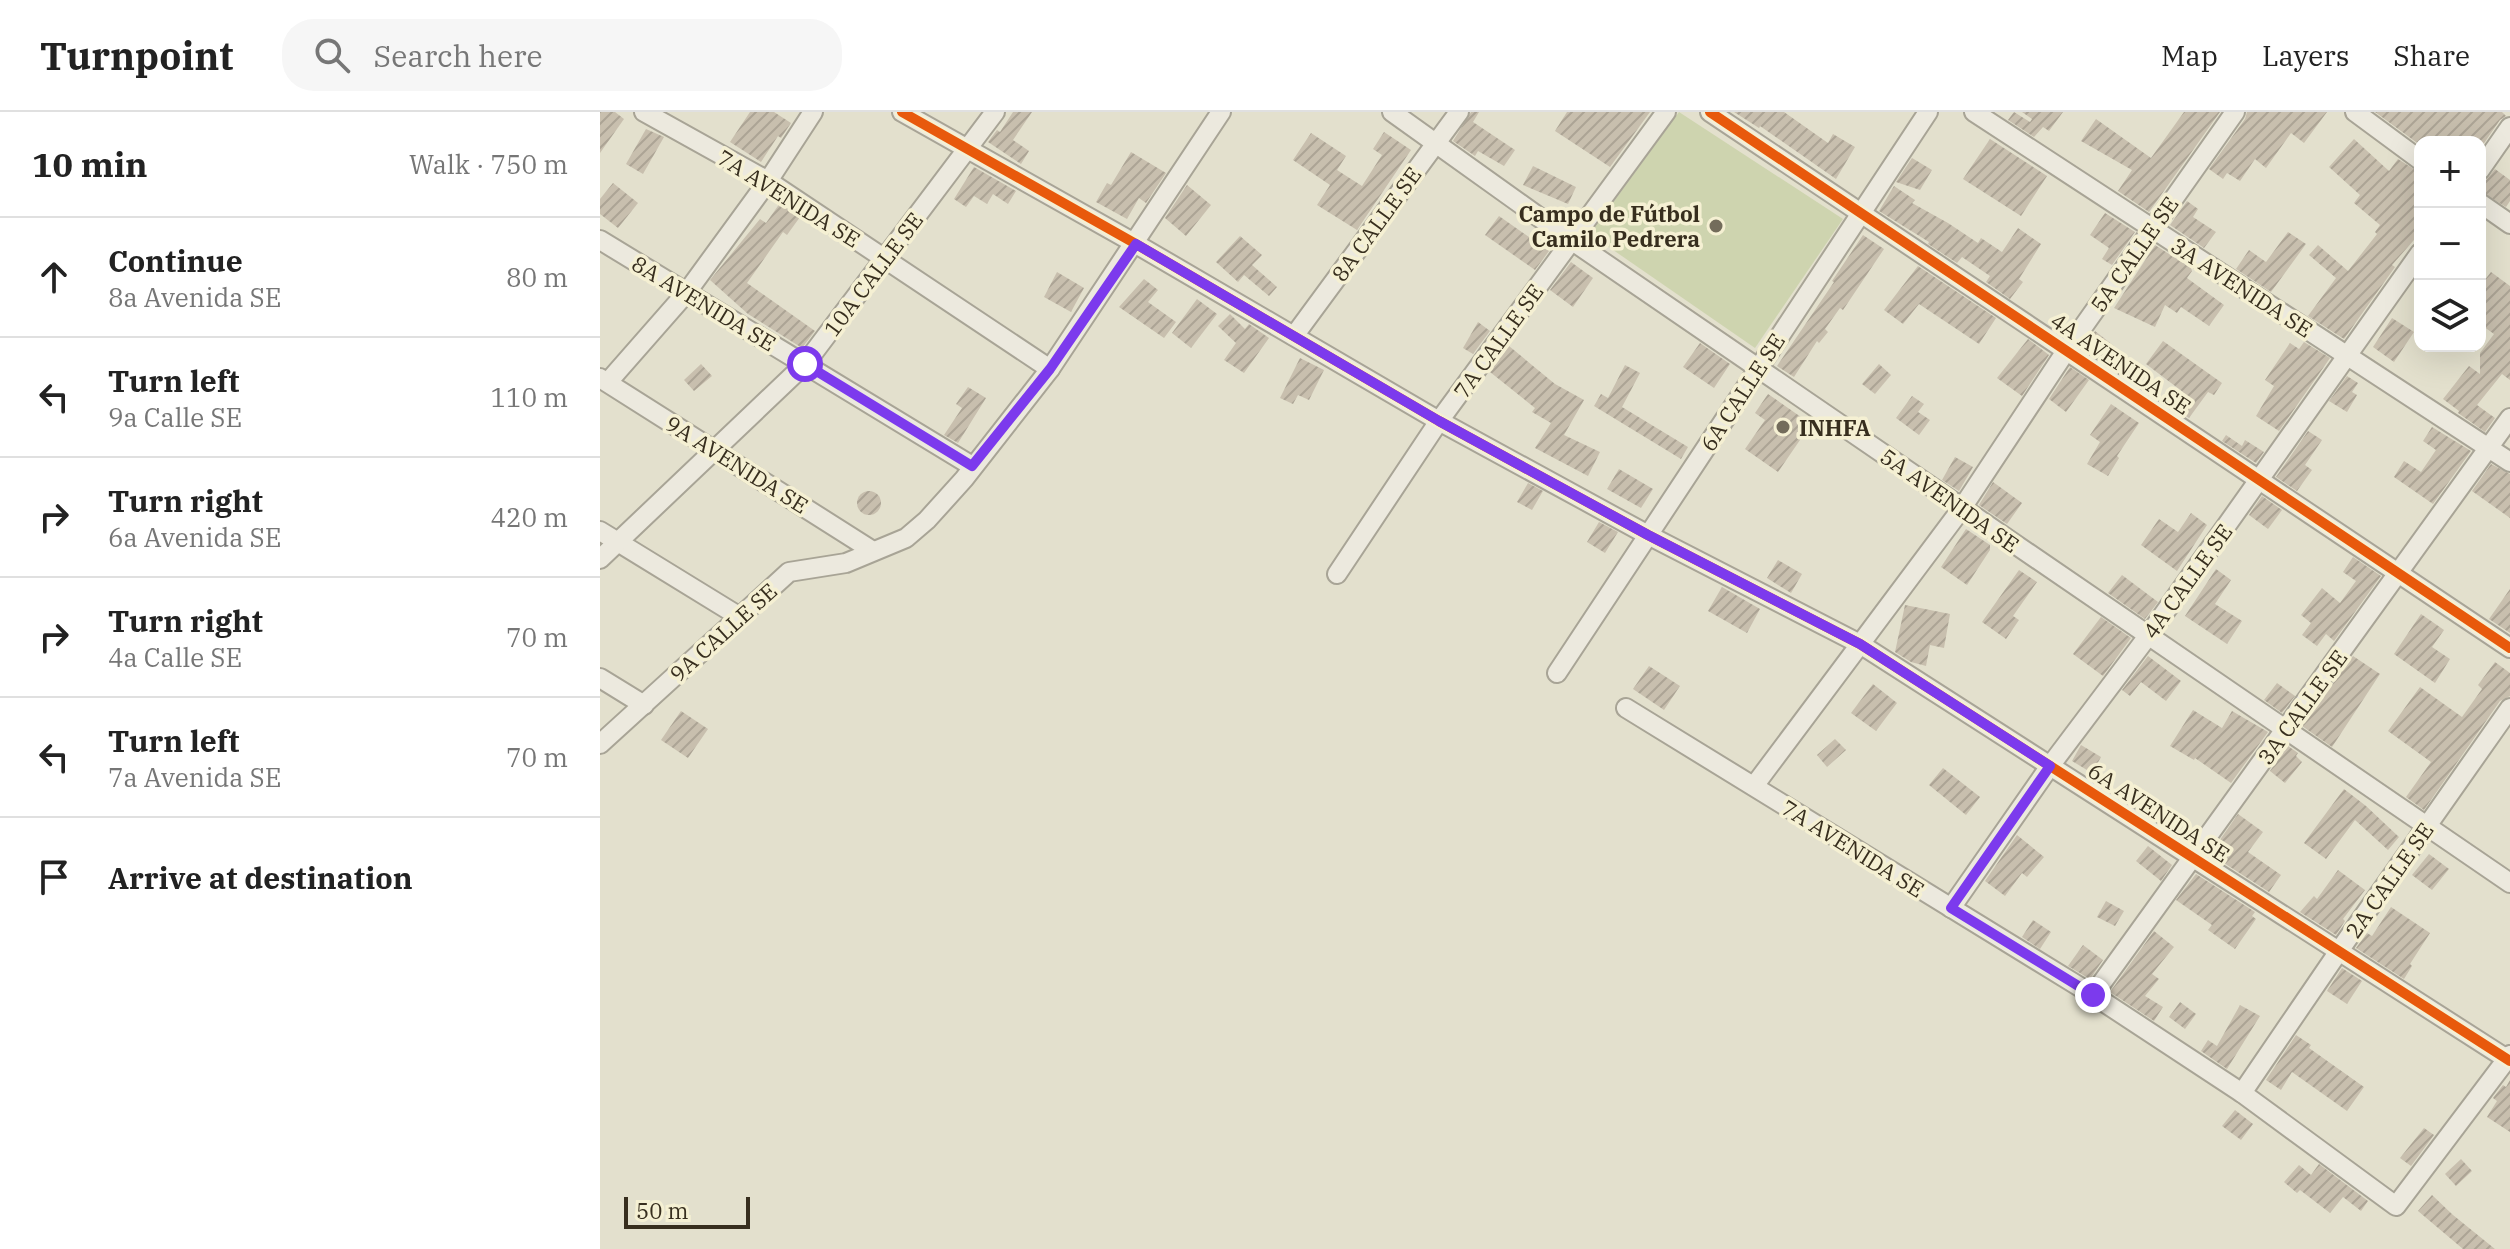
<!DOCTYPE html>
<html lang="en">
<head>
<meta charset="utf-8">
<style>
	:root { --surface:#fff; --page:#f6f6f6; --text:#222; --muted:#767676; --line:#e0e0e0 }
	body { margin:0; font-family:"IBM Plex Serif",serif; background:var(--page); color:var(--text) }
	.controls { position:absolute; right:24px; top:24px; display:grid; overflow:hidden; border-radius:16px; box-shadow:0 8px 32px #0002 }
	.controls button { width:72px; height:72px; display:grid; place-items:center; padding:0; border:0; border-bottom:2px solid var(--line); background:var(--surface); color:var(--text); font:40px sans-serif }
	.scale { position:absolute; left:24px; bottom:20px; width:126px; box-sizing:border-box; padding-left:8px; border:4px solid #372e1e; border-top:0; font-size:22px; line-height:28px; white-space:nowrap; color:#372e1e; -webkit-text-stroke:6px #f5f0d3; paint-order:stroke }
	.stop { position:absolute; width:24px; height:24px; margin:-18px; border:6px solid #7c3aed; border-radius:50%; background:#fff }
	.stop.end { background:#7c3aed; border-color:#fff; box-shadow:0 2px 8px #0008 }
	.list { margin:0; padding:0; list-style:none }
	h2 { display:flex; justify-content:space-between; align-items:center; height:104px; margin:0; padding:0 32px; font-size:34px }
	h2 small { font-size:26px; font-weight:400; color:var(--muted) }
	.list li { display:grid; grid-template-columns:52px 1fr auto; gap:24px; align-items:center; box-sizing:border-box; height:120px; padding:0 32px; border-top:2px solid var(--line) }
	.list b { display:block; font-size:30px; white-space:nowrap }
	.list p { margin:0; font-size:26px; white-space:nowrap; color:var(--muted) }
	.list em { font-size:26px; font-style:normal; color:var(--muted) }
	.icon { flex:none; width:44px; height:44px; fill:none; stroke:currentColor; stroke-width:2; stroke-linecap:round; stroke-linejoin:round }
	.map { position:relative; flex:none; width:1910px; height:1137px; overflow:hidden }
	header { display:flex; align-items:center; gap:48px; box-sizing:border-box; height:112px; padding:0 40px; background:var(--surface); border-bottom:2px solid var(--line) }
	header strong { font-size:38px }
	nav { display:flex; gap:44px; margin-inline-start:auto; font-size:28px }
	.search { width:560px; height:72px; background:var(--page); display:flex; align-items:center; gap:20px; box-sizing:border-box; padding:0 28px; border-radius:32px; color:var(--muted); font-size:30px }
	main { display:flex }
	aside { flex:1; background:var(--surface) }
	.map>svg:first-child { display:block }
</style>
</head>
<body>
<header>
<strong>Turnpoint</strong>
<div class="search"><svg class="icon" aria-label="search" viewBox="0 0 24 24"><circle cx="10" cy="10" r="6"/><path d="M15 15l6 6"/></svg>Search here</div>
<nav><a>Map</a><a>Layers</a><a>Share</a></nav>
</header>
<main>
<aside>
<h2>10 min<small>Walk · 750 m</small></h2>
<ul class="list">
<li><svg class="icon" aria-label="ahead" viewBox="0 0 24 24"><path d="M12 20V5M6 11l6-6 6 6"/></svg><div><b>Continue</b><p>8a Avenida SE</p></div><em>80 m</em></li>
<li><svg class="icon" aria-label="left" viewBox="0 0 24 24"><path d="M17 20v-9H6M10 6l-5 5 5 5"/></svg><div><b>Turn left</b><p>9a Calle SE</p></div><em>110 m</em></li>
<li><svg class="icon" aria-label="right" viewBox="0 0 24 24"><path d="M7 20v-9h11M14 6l5 5-5 5"/></svg><div><b>Turn right</b><p>6a Avenida SE</p></div><em>420 m</em></li>
<li><svg class="icon" aria-label="right" viewBox="0 0 24 24"><path d="M7 20v-9h11M14 6l5 5-5 5"/></svg><div><b>Turn right</b><p>4a Calle SE</p></div><em>70 m</em></li>
<li><svg class="icon" aria-label="left" viewBox="0 0 24 24"><path d="M17 20v-9H6M10 6l-5 5 5 5"/></svg><div><b>Turn left</b><p>7a Avenida SE</p></div><em>70 m</em></li>
<li><svg class="icon" aria-label="arrive" viewBox="0 0 24 24"><path d="M6 21V4h12l-3 4 3 4H6"/></svg><div><b>Arrive at destination</b></div></li>
</ul>
</aside>
<div class="map">
<svg width="1910" height="1137" viewBox="0 0 1910 1137">
	<defs>
		<pattern id="building-hatch" width="6" height="6" patternUnits="userSpaceOnUse" patternTransform="scale(2)"><rect width="6" height="6" fill="#c8bfae"/><path d="M-1 1l2-2M0 6l6-6M5 7l2-2" fill="none" stroke="#aca495"/></pattern>
	</defs>
	<rect width="100%" height="100%" fill="#e3e0cd"/>
	<path fill="#ced4af" d="M1079,0L1243,107L1155,236L990,122Z"/>
	<g fill="url(#building-hatch)">
		<path d="M0,0H15L24,7L0,41Z"/>
		<path d="M150,0H174L191,11L181,26L178,24L161,50L130,30Z"/>
		<path d="M413,0H432L413,28L429,39L421,52L388,30L397,18L400,20Z"/>
		<path d="M871,0H879L873,10L915,38L904,54L878,39L875,44L853,29Z"/>
		<path d="M967,0H1050L1010,55L955,19Z"/>
		<path d="M1134,0H1184L1228,31L1233,22L1255,35L1236,67L1160,14L1159,16Z"/>
		<path d="M1414,0L1430,10L1432,7L1422,0H1463L1449,19L1443,15L1434,25L1408,8Z"/>
		<path d="M1584,0H1620L1549,100L1518,79L1532,58L1481,29L1496,7L1551,46Z"/>
		<path d="M1647,0H1727L1704,31L1691,21L1666,56L1655,47L1640,69L1627,61L1623,67L1609,57L1645,7Z"/>
		<path d="M1775,0H1902L1906,4L1900,8L1880,37V30H1820V33Z"/>
		<path d="M46,17L64,25L43,62L26,52Z"/>
		<path d="M784,20L811,38L757,118L717,93L730,73L693,48L711,21L746,44L737,58L762,74L782,43L773,37Z"/>
		<path d="M1390,27L1447,64L1421,104L1363,67Z"/>
		<path d="M1754,27L1789,59L1798,47L1820,61V121L1792,153L1795,155L1744,227L1708,204L1736,166L1709,143L1718,133L1748,159L1777,122L1775,120L1780,113L1754,91L1760,83L1729,55Z"/>
		<path d="M531,40L566,61L546,91L539,86L527,107L496,90L507,71L511,73Z"/>
		<path d="M1312,46L1332,58L1320,78L1296,70Z"/>
		<path d="M933,54L976,75L968,92L923,73Z"/>
		<path d="M374,55L416,79L408,92L393,82L387,92L374,84L366,95L354,87Z"/>
		<path d="M1895,57L1910,68V89L1906,95L1880,79V70L1886,68Z"/>
		<path d="M13,71L38,91L18,116L0,102V87Z"/>
		<path d="M587,73L611,93L586,124L565,106Z"/>
		<path d="M1294,74L1315,88L1312,91L1348,111L1378,131L1381,126L1402,140L1418,116L1441,132L1419,167L1423,170L1410,187L1386,170L1390,164L1362,145L1357,151L1328,132L1329,130L1279,99Z"/>
		<path d="M1587,89L1598,97L1593,105L1616,120L1604,136L1570,113Z"/>
		<path d="M180,91L200,105L187,123L183,120L147,171L215,219L202,236L148,202L110,168L160,107L166,111Z"/>
		<path d="M1505,101L1535,120L1512,153L1502,147L1509,136L1490,123Z"/>
		<path d="M899,104L949,139L935,158L885,123Z"/>
		<path d="M1688,120L1706,132L1671,180L1636,157L1649,138L1666,150Z"/>
		<path d="M1263,123L1284,137L1243,198L1240,196L1225,217L1228,220L1219,231L1217,229L1194,265L1177,254L1234,170L1232,169Z"/>
		<path d="M640,124L662,143L652,153L677,175L669,184L644,163L638,170L616,150Z"/>
		<path d="M1555,133L1591,156L1592,159L1587,166L1624,193L1609,214L1581,195L1577,201L1565,193L1555,215L1514,196Z"/>
		<path d="M971,150L993,166L973,195L950,178Z"/>
		<path d="M1318,154L1396,206L1379,232L1319,192L1303,212L1284,198Z"/>
		<path d="M457,160L484,176L471,200L444,185Z"/>
		<path d="M1891,160L1910,174V268L1902,262L1877,293L1895,306L1885,320L1858,301L1859,299L1843,287L1869,254L1880,262V241L1894,222L1880,212V174Z"/>
		<path d="M544,167L558,178L548,190L576,210L564,226L519,195Z"/>
		<path d="M597,187L617,202L591,236L572,221Z"/>
		<path d="M630,202L645,217L649,212L669,226L644,261L624,248L636,231L618,214Z"/>
		<path d="M1792,206L1814,220L1794,250L1773,235Z"/>
		<path d="M878,210L890,219L873,242L863,236Z"/>
		<path d="M1495,219L1514,234L1503,249L1483,236Z"/>
		<path d="M1428,227L1449,243L1422,284L1397,266Z"/>
		<path d="M1563,229L1622,271L1614,283L1608,280L1589,306L1572,295L1583,280L1546,252Z"/>
		<path d="M1704,230L1730,246L1679,319L1656,304L1674,274L1665,268L1690,231L1699,237Z"/>
		<path d="M1100,231L1130,252L1114,276L1083,255Z"/>
		<path d="M909,234L955,272L984,288L964,323L1000,340L988,364L935,336L951,311L932,300L935,296L890,260Z"/>
		<path d="M700,246L724,258L709,288L698,283L693,292L680,286Z"/>
		<path d="M101,252L112,264L94,279L84,268Z"/>
		<path d="M1279,252L1291,263L1275,282L1262,272Z"/>
		<path d="M1025,253L1040,261L1022,295L1088,335L1081,347L994,294L1001,282L1008,286Z"/>
		<path d="M1470,255L1489,268L1466,300L1449,287Z"/>
		<path d="M1747,264L1758,271L1752,280L1757,283L1747,300L1729,289Z"/>
		<path d="M368,275L386,286L358,331L344,323L362,296L356,292Z"/>
		<path d="M1168,282L1211,312L1178,360L1145,337L1165,308L1155,301Z"/>
		<path d="M1312,284L1324,292L1318,300L1330,308L1319,323L1296,306Z"/>
		<path d="M1511,292L1539,311L1517,344L1519,346L1508,364L1487,352L1500,330L1490,323Z"/>
		<path d="M1832,315L1871,339L1833,392L1794,365L1804,349L1821,360L1836,338L1823,329Z"/>
		<path d="M1708,319L1722,328L1705,353L1712,358L1697,379L1676,365Z"/>
		<path d="M1626,323L1642,334L1645,328L1664,340L1656,351L1622,329Z"/>
		<path d="M1355,345L1373,355L1359,379L1342,368Z"/>
		<path d="M1891,352L1910,362V406L1872,379Z"/>
		<path d="M1019,357L1053,377L1041,396L1007,377Z"/>
		<path d="M1393,370L1422,391L1407,412L1379,393Z"/>
		<path d="M928,371L943,379L932,398L917,390Z"/>
		<circle cx="269" cy="391" r="12"/>
		<path d="M1662,384L1682,398L1668,417L1649,403Z"/>
		<path d="M1591,401L1607,413L1577,459L1541,433L1559,407L1578,420Z"/>
		<path d="M999,410L1018,420L1005,441L987,430Z"/>
		<path d="M1366,417L1390,433V438L1367,473L1341,455Z"/>
		<path d="M1753,445L1781,464L1734,529L1726,522L1717,534L1702,523L1711,511L1701,503L1722,476L1740,491L1756,469L1743,460Z"/>
		<path d="M1178,448L1202,462L1191,481L1167,466Z"/>
		<path d="M1616,457L1631,468L1615,492L1642,509L1627,532L1585,504Z"/>
		<path d="M1419,458L1437,470L1413,504L1419,508L1406,527L1382,510Z"/>
		<path d="M1522,463L1558,490L1545,507L1508,481Z"/>
		<path d="M1122,475L1160,497L1147,521L1108,499Z"/>
		<path d="M1910,477V521L1889,507Z"/>
		<path d="M1305,493L1350,502L1344,536L1330,533L1326,554L1311,550L1295,540Z"/>
		<path d="M1821,502L1844,518L1832,535L1850,547L1835,571L1794,542Z"/>
		<path d="M1501,505L1531,526L1503,564L1473,542Z"/>
		<path d="M1548,544L1581,569L1566,589L1541,570L1530,584L1522,578Z"/>
		<path d="M1753,544L1780,562L1732,635L1702,614Z"/>
		<path d="M1895,550L1910,561V584L1900,589L1824,698L1806,685L1831,650L1788,619L1820,575L1862,605L1882,577L1878,573Z"/>
		<path d="M1049,554L1080,574L1064,598L1033,577Z"/>
		<path d="M1677,571L1695,584L1682,601L1664,588Z"/>
		<path d="M1273,572L1297,591L1276,619L1251,601Z"/>
		<path d="M1593,598L1622,616L1632,599L1668,620L1631,671L1595,646L1594,648L1570,634Z"/>
		<path d="M81,599L108,617L88,646L61,628Z"/>
		<path d="M1235,627L1246,638L1227,655L1217,643Z"/>
		<path d="M1481,633L1501,645L1492,661L1472,649Z"/>
		<path d="M1688,634L1698,641L1696,644L1702,650L1685,671L1670,659Z"/>
		<path d="M1343,656L1380,685L1366,703L1329,673Z"/>
		<path d="M1744,677L1766,694L1799,725L1788,738L1755,708L1726,747L1704,731Z"/>
		<path d="M1638,702L1663,720L1648,740L1681,763L1669,780L1610,742Z"/>
		<path d="M1417,723L1444,745L1427,765L1422,761L1405,784L1385,769Z"/>
		<path d="M1548,734L1572,753L1561,769L1536,749Z"/>
		<path d="M1829,742L1849,757L1832,778L1812,763Z"/>
		<path d="M1738,758L1765,778L1743,807L1745,809L1736,823L1700,800L1714,784L1717,787Z"/>
		<path d="M1596,762L1655,800L1652,804L1656,807L1635,837L1608,818L1612,813L1576,788Z"/>
		<path d="M1506,789L1524,799L1515,814L1497,805Z"/>
		<path d="M1791,795L1830,821L1810,852L1812,854L1804,867L1756,836L1767,821L1772,824Z"/>
		<path d="M1433,808L1451,820L1440,837L1422,825Z"/>
		<path d="M1554,819L1574,835L1552,862L1559,867L1545,884L1563,895L1554,909L1510,880Z"/>
		<path d="M1483,833L1503,848L1490,867L1468,854Z"/>
		<path d="M1742,856L1762,869L1747,892L1727,879Z"/>
		<path d="M1580,890L1596,902L1585,917L1569,905Z"/>
		<path d="M1640,893L1660,904L1627,957L1601,939L1608,928L1617,934Z"/>
		<path d="M1696,923L1711,933L1709,936L1764,975L1747,999L1692,960L1681,978L1666,968Z"/>
		<path d="M1910,968V1020L1887,1005L1897,989L1893,986L1903,973L1906,975Z"/>
		<path d="M1635,998L1653,1012L1641,1028L1622,1014Z"/>
		<path d="M1824,1016L1834,1023L1811,1054L1800,1046Z"/>
		<path d="M1861,1047L1872,1059L1856,1074L1845,1062Z"/>
		<path d="M1719,1052L1768,1089L1761,1099L1743,1085L1730,1101L1700,1078L1697,1081L1684,1070L1699,1053L1711,1063Z"/>
		<path d="M1832,1083L1853,1103L1895,1137H1863L1818,1099Z"/>
	</g>
	<g fill="none" stroke-linecap="round" stroke-linejoin="round">
		<defs>
			<g id="minor">
				<path d="M44,0L168,69L450,257"/>
				<path d="M302,0L536,132L839,309L1048,423L1260,532L1910,949"/>
				<path d="M792,0L971,128L1910,771"/>
				<path d="M1110,0L1910,536"/>
				<path d="M1374,0L1910,350"/>
				<path d="M1755,0L1820,48"/>
				<path d="M1880,58L1910,15"/>
				<path d="M1880,91L1910,112"/>
				<path d="M0,128L372,354"/>
				<path d="M694,224L859,0"/>
				<path d="M0,266L273,439"/>
				<path d="M8,270L87,180L168,69L213,0"/>
				<path d="M0,419L140,505"/>
				<path d="M0,447L205,252L395,0"/>
				<path d="M737,462L839,309L1066,0"/>
				<path d="M957,561L1328,0"/>
				<path d="M0,566L44,593"/>
				<path d="M1026,596L1493,883L1642,981L1796,1094L1910,943"/>
				<path d="M0,632L189,460L246,451L306,426L327,408L364,367L450,257L621,0"/>
				<path d="M1154,674L1362,396L1466,239L1635,0"/>
				<path d="M1351,796L1450,654L1548,524L1820,141"/>
				<path d="M1493,883L1910,306"/>
				<path d="M1642,981L1739,839L1910,596"/>
			</g>
		</defs>
		<use href="#minor" stroke="#a8a496" stroke-width="22"/>
		<use href="#minor" stroke="#ece9de" stroke-width="18"/>
		<defs>
			<g id="cycleway">
				<path d="M302,0L536,132L839,309L1048,423L1260,532L1910,949"/>
				<path d="M1110,0L1910,536"/>
			</g>
		</defs>
		<use href="#cycleway" stroke="#f5f0d3" stroke-width="15"/>
		<use href="#cycleway" stroke="#e8590c" stroke-width="10"/>
	</g>
	<g fill="none" stroke-linecap="round" stroke-linejoin="round">
		<path stroke="#7c3aed" stroke-width="10" d="M205,252L372,354L450,257L536,132L839,309L1048,423L1260,532L1450,654L1351,796L1493,883"/>
	</g>
	<g fill="#736c5b" stroke="#f5f0d3" stroke-width="3">
		<circle cx="1116" cy="114" r="8"/>
		<circle cx="1183" cy="315" r="8"/>
	</g>
	<g text-anchor="middle" dominant-baseline="central" stroke-width="7" stroke-linejoin="round" paint-order="stroke">
		<g font-size="22" fill="#372e1e" stroke="#f5f0d3">
			<text transform="translate(189 86) rotate(32)">7A AVENIDA SE</text>
			<text transform="translate(776 112) rotate(-54)">8A CALLE SE</text>
			<text transform="translate(1534 142) rotate(-55)">5A CALLE SE</text>
			<text transform="translate(273 162) rotate(-53)">10A CALLE SE</text>
			<text transform="translate(1642 175) rotate(33)">3A AVENIDA SE</text>
			<text transform="translate(104 191) rotate(31)">8A AVENIDA SE</text>
			<text transform="translate(898 229) rotate(-54)">7A CALLE SE</text>
			<text transform="translate(1521 251) rotate(34)">4A AVENIDA SE</text>
			<text transform="translate(1142 280) rotate(-57)">6A CALLE SE</text>
			<text transform="translate(137 352) rotate(32)">9A AVENIDA SE</text>
			<text transform="translate(1350 388) rotate(35)">5A AVENIDA SE</text>
			<text transform="translate(1587 469) rotate(-54)">4A CALLE SE</text>
			<text transform="translate(123 520) rotate(-42)">9A CALLE SE</text>
			<text transform="translate(1702 595) rotate(-54)">3A CALLE SE</text>
			<text transform="translate(1559 700) rotate(33)">6A AVENIDA SE</text>
			<text transform="translate(1253 736) rotate(32)">7A AVENIDA SE</text>
			<text transform="translate(1789 768) rotate(-55)">2A CALLE SE</text>
		</g>
		<g font-size="22" font-weight="bold" fill="#372e1e" stroke="#f5f0d3" text-anchor="end">
			<text x="1100" y="101">Campo de Fútbol<tspan x="1100" dy="25">Camilo Pedrera</tspan></text>
			<text x="1199" y="315" text-anchor="start">INHFA</text>
		</g>
	</g>
</svg>
<div class="controls">
<button>+</button>
<button>−</button>
<button><svg class="icon" aria-label="layers" viewBox="0 0 24 24"><path d="M12 4l9 5-9 5-9-5zM3 14l9 5 9-5"/></svg></button>
</div>
<div class="scale">50 m</div>
<div class="stop" style="left:205px;top:252px"></div>
<div class="stop end" style="left:1493px;top:883px"></div>
</div>
</main>
</body>
</html>
